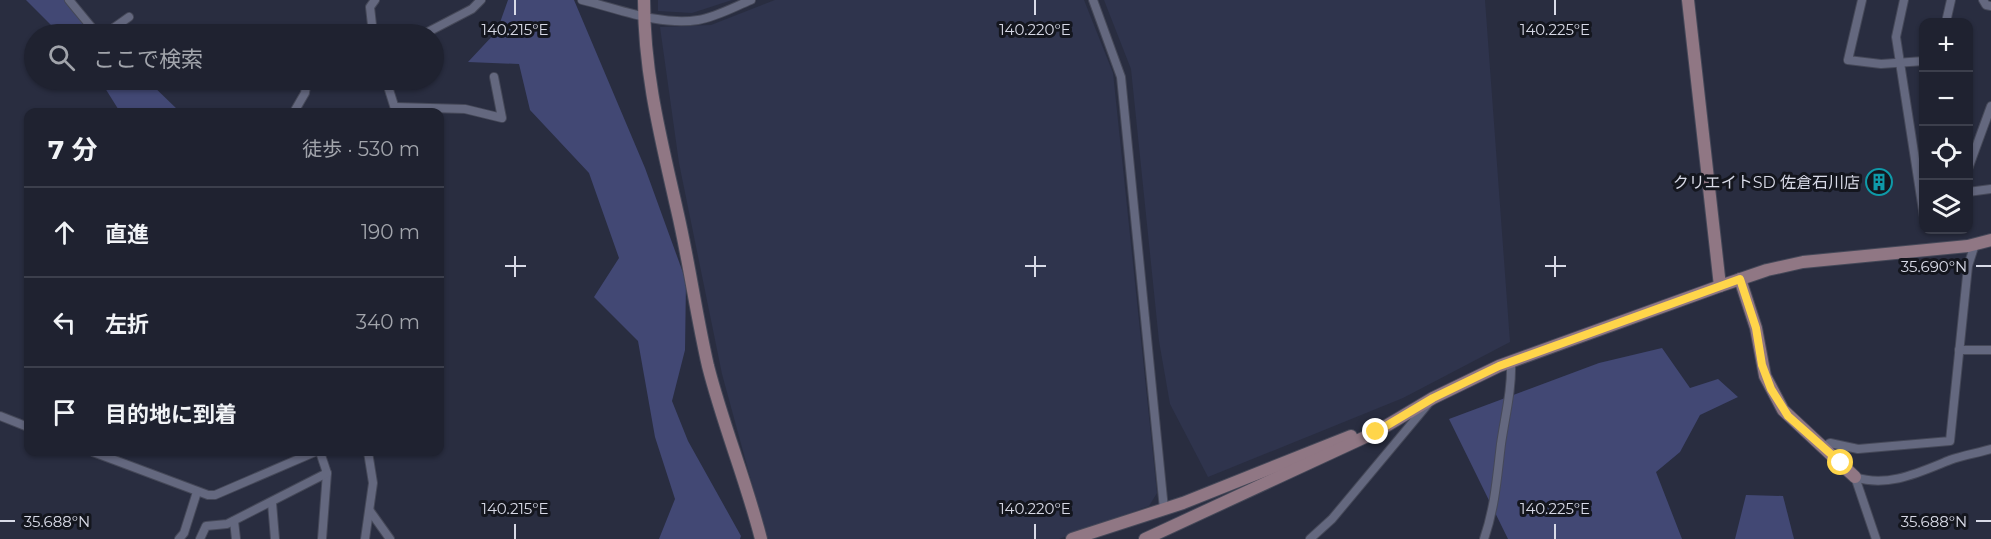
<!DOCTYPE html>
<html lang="ja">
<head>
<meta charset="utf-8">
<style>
	:root { --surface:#1f2230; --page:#272a38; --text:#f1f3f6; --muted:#a1a4ab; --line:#3c3f4c }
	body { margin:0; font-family:Montserrat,"Noto Sans JP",sans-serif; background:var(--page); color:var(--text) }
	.controls { position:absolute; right:18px; top:18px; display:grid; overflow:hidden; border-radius:12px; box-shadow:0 2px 4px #0004 }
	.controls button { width:54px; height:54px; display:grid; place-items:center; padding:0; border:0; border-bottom:2px solid var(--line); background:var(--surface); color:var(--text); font:30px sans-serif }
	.stop { position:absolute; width:18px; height:18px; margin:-14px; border:4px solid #ffd54a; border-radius:50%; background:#fff }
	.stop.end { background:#ffd54a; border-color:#fff; box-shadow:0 2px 6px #0008 }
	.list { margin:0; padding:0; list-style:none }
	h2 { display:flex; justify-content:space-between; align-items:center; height:78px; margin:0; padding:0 24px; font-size:26px }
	h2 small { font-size:20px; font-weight:400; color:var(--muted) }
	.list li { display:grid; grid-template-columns:39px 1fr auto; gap:18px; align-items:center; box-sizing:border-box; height:90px; padding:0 24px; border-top:2px solid var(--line) }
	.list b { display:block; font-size:22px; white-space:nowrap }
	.list em { font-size:20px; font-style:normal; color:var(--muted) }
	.icon { flex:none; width:33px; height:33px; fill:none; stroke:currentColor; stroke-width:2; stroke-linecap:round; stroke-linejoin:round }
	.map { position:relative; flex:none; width:1991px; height:539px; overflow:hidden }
	.search { position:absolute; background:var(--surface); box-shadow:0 2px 4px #0004; left:24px; top:24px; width:420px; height:66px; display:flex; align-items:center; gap:15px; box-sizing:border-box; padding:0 21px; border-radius:33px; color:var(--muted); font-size:22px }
	.panel { position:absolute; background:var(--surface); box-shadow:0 2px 4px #0004; left:24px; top:108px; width:420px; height:348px; border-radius:12px }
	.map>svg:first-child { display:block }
</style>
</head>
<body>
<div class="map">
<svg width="1991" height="539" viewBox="0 0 1991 539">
	<rect width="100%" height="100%" fill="#292d40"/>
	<g fill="#2f344d">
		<path d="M658,0H732L692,13L658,11Z"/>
		<path d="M775,0H1084L1113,73L1157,493L1149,506L1059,539H767L722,374L679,163L660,27L711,25Z"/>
		<path d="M1104,0H1485L1510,342L1403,398L1208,477L1170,404L1159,341L1131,69Z"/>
	</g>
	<g fill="#424874">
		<path d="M26,0H75L86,20L101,34H60Z"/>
		<path d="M508,0H574L645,168L686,281L685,350L672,401L688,441L741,536L740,539H659L675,499L655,437L638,341L594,297L619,258L589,173L530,110L519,64L468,62L497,31Z"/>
		<path d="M100,80H147L180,112H120Z"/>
		<path d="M1662,348L1690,388L1718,379L1738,397L1700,415L1680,452L1656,472L1682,539H1508L1449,419L1599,363Z"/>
		<path d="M1746,495L1783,496L1794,539H1735Z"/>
	</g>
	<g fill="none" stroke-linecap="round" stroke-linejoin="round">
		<defs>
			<g id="street">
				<path d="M69,0L97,34"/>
				<path d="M582,0C619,9 660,26 698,20C716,17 734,7 751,0"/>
				<path d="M1093,0L1121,77L1164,509"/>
				<path d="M1862,0L1848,60L1881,64L1924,61"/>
				<path d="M1904,0L1896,37L1924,217"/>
				<path d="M1983,0L1986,5L1991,6"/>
				<path d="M1946,22L1951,0"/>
				<path d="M105,34L129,17"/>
				<path d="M373,34L370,7L375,0"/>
				<path d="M424,34L472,9L481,0"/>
				<path d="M386,80L396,112"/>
				<path d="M395,107L465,109L502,118L494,77"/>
				<path d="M294,112L305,93L307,80"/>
				<path d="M1968,169L1991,106"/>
				<path d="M1968,192L1991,189"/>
				<path d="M1959,350H1991"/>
				<path d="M0,416L28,427"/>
				<path d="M1822,448L1830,443L1858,449L1950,441L1968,266L1975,244"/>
				<path d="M93,452L208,495H215L315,452"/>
				<path d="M320,452L327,473L322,539"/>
				<path d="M1855,477C1888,488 1920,472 1950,460C1963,455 1978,453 1991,449"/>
				<path d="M1855,477L1876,539"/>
				<path d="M272,503L275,539"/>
				<path d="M370,511L390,539"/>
				<path d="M234,521L236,539"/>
				<path d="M179,539L184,533L197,492"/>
				<path d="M200,539L206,526L227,524L327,473"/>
				<path d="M365,539L373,483L368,452"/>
				<path d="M1310,539L1332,519L1428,404"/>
				<path d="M1484,539C1495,507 1497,477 1501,444C1505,416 1512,390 1511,362"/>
			</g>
			<g id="secondary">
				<path d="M644,0C644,74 661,139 677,210C689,261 696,314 708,366C723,425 746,480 761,539"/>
				<path d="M1688,0L1720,286"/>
				<path d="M1740,279L1756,328L1765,376L1783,410L1855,477"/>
				<path d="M1072,539L1183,503L1351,436"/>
				<path d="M1145,539L1376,432L1433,398L1499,366L1720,286L1767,270L1803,262L1968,246L1991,240"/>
			</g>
		</defs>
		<use href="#street" stroke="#454858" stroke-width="10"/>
		<use href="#secondary" stroke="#454858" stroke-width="14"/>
		<use href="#street" stroke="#64687f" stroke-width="8"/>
		<use href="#secondary" stroke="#907784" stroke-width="12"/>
	</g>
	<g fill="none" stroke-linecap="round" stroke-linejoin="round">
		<path stroke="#ffd54a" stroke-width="8" d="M1376,432L1433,398L1499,366L1740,279L1756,328L1762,365L1771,389L1788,416L1841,463"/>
	</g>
	<path fill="none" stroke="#d8dae7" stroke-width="2" d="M515,0V15M1035,0V15M1555,0V15M515,256V277M1035,256V277M1555,256V277M505,266H526M1025,266H1046M1545,266H1566M1976,266H1991M0,521H15M1976,521H1991M515,524V539M1035,524V539M1555,524V539"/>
	<defs>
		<symbol id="building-ring" viewBox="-11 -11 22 22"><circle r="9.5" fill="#14161e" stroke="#0f9aa8" stroke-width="1.5"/><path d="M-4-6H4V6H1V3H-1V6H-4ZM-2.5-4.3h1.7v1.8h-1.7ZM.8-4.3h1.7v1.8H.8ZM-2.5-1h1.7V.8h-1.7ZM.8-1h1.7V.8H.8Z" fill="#0f9aa8"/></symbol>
	</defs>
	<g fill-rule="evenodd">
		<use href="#building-ring" x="1864" y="167" width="30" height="30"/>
	</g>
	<g text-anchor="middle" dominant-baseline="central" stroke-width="6" stroke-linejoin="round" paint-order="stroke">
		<g font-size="16" fill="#d8dae7" stroke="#14161e" text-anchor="end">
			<text x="1860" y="182">クリエイトSD 佐倉石川店</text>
		</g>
	</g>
	<g font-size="15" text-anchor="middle" fill="#d8dae7" stroke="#14161e" stroke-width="6" stroke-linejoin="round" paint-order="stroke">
		<text x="515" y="35">140.215°E</text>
		<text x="1035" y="35">140.220°E</text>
		<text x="1555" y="35">140.225°E</text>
		<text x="1934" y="272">35.690°N</text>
		<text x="515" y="514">140.215°E</text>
		<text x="1035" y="514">140.220°E</text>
		<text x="1555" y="514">140.225°E</text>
		<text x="57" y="527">35.688°N</text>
		<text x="1934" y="527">35.688°N</text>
	</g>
</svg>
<div class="controls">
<button>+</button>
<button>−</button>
<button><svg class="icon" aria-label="locate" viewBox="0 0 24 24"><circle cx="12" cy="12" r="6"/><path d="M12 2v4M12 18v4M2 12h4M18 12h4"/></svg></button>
<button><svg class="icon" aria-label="layers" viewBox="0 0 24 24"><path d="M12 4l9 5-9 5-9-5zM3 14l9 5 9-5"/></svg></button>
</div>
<div class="stop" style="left:1841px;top:463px"></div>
<div class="stop end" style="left:1376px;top:432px"></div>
<div class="search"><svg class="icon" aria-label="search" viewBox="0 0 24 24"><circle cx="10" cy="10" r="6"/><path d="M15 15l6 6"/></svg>ここで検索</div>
<section class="panel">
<h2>7 分<small>徒歩 · 530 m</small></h2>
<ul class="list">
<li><svg class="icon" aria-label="ahead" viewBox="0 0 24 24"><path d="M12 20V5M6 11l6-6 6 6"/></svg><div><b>直進</b></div><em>190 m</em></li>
<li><svg class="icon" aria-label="left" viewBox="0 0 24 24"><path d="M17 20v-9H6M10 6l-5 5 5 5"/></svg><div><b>左折</b></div><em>340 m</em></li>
<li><svg class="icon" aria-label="arrive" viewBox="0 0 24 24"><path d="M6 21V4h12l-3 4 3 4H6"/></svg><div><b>目的地に到着</b></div></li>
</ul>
</section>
</div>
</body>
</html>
